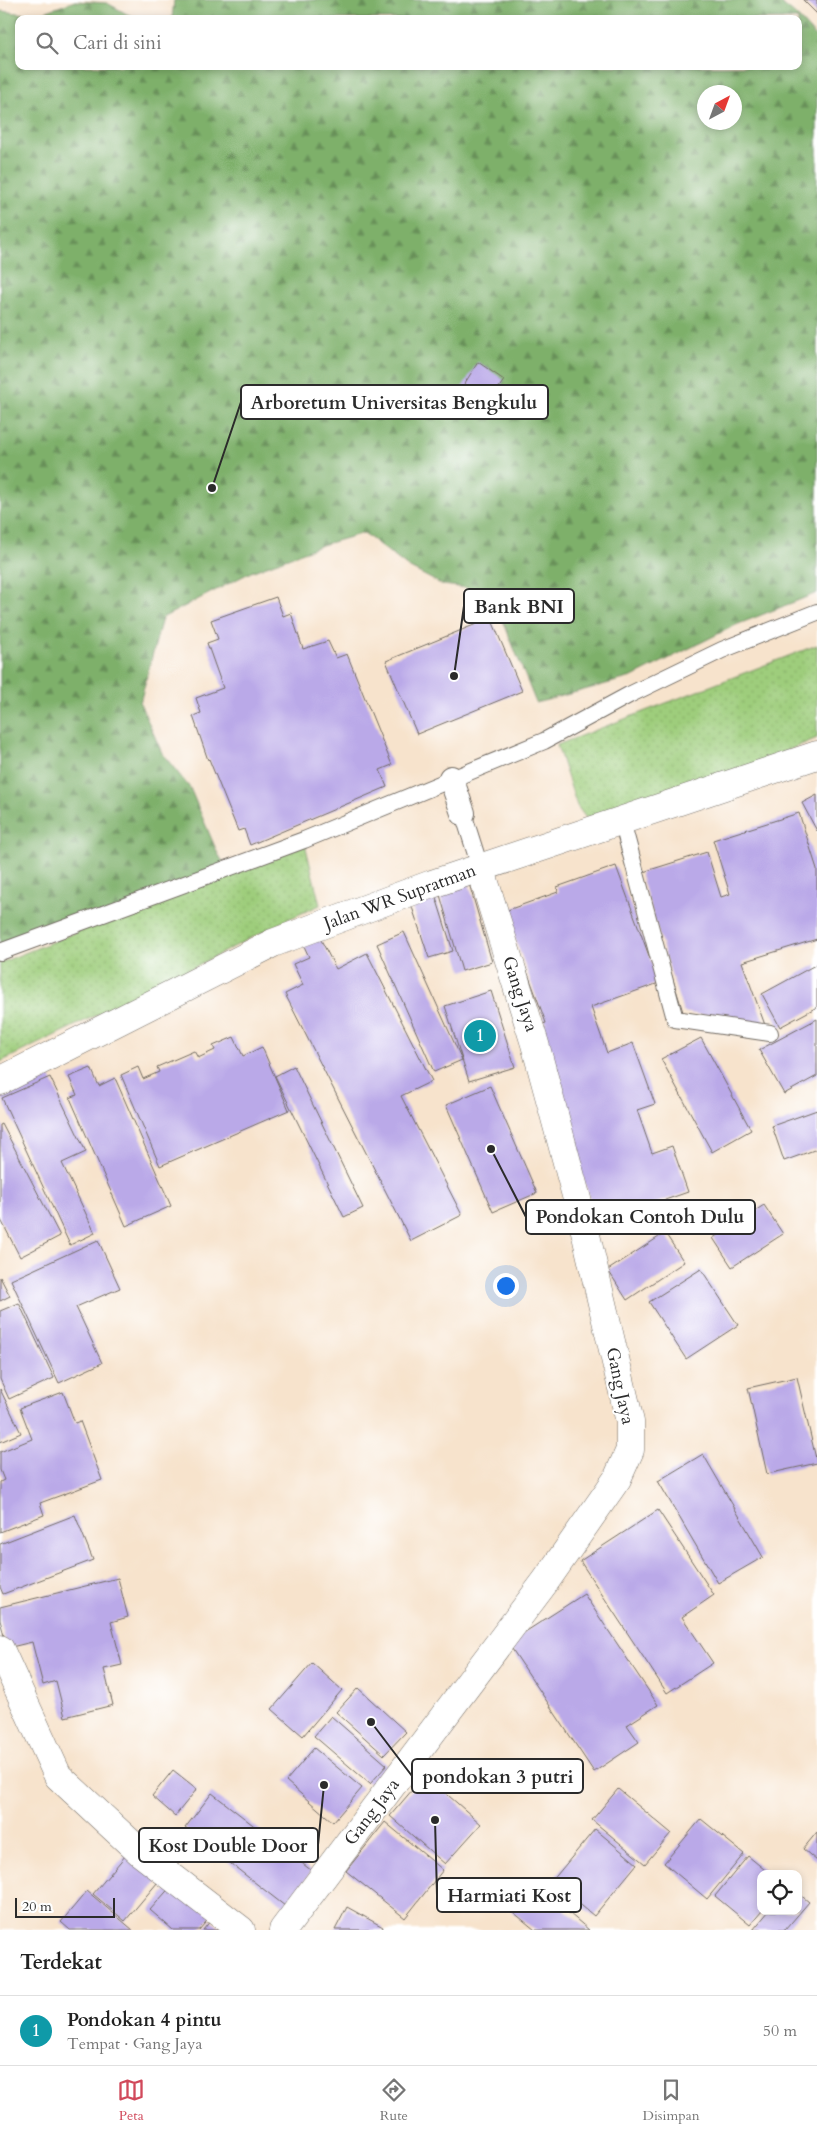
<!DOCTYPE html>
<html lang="id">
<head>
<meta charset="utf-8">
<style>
	:root { --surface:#fff; --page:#f2f2f2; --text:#222; --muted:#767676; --line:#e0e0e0; --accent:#d1495b }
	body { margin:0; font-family:Cardo,serif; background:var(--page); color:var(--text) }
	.controls { position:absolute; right:15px; bottom:15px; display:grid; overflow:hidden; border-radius:10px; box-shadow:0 2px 8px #0003 }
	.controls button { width:45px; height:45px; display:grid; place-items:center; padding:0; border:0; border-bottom:1px solid var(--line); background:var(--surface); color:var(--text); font:25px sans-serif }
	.compass { position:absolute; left:697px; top:85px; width:45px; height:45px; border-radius:50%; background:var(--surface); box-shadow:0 2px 8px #0003; rotate:41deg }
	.scale { position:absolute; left:15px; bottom:12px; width:100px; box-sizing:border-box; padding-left:5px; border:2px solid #2b2b2b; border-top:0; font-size:14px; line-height:18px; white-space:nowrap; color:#2b2b2b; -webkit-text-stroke:4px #fff; paint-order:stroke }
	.you { position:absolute; left:505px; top:1285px; width:18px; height:18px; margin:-12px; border:4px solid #fff; border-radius:50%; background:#1a73e8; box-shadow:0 0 0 8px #1a73e833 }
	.badge { display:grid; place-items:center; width:32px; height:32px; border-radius:50%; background:var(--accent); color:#fff; font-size:16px; font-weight:700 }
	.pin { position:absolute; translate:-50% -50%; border:2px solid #fff; box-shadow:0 1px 5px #0006 }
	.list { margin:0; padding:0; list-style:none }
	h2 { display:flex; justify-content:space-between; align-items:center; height:65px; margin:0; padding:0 20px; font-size:21px }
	h2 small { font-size:16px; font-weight:400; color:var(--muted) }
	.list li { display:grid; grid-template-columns:32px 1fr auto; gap:15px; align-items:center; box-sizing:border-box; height:70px; padding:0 20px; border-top:1px solid var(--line) }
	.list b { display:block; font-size:19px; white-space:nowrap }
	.list p { margin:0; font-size:16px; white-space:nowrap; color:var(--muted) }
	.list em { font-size:16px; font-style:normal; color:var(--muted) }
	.icon { flex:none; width:28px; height:28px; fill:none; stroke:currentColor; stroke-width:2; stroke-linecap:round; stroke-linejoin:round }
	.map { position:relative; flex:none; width:817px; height:1930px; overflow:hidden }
	.search { position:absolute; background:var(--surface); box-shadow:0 2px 8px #0003; left:15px; right:15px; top:15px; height:55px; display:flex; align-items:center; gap:12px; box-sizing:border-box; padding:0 18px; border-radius:10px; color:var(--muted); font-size:19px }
	.sheet { height:135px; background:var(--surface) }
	nav { display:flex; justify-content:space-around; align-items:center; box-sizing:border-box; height:70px; border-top:1px solid var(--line); background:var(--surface); font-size:14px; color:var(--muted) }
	nav a { display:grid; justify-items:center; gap:2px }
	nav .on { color:var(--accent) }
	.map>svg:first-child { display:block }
</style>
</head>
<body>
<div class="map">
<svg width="817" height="1930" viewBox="0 0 817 1930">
	<defs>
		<pattern id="grass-dots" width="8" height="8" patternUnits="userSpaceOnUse" patternTransform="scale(1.25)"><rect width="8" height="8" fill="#9ecd7b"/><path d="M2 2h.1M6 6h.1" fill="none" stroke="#88b06a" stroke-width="1.8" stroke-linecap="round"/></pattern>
		<pattern id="forest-firs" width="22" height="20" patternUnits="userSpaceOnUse" patternTransform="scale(1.25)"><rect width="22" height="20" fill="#7eb06b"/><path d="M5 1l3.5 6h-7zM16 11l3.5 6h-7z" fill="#678f58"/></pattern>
	</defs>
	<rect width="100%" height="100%" fill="#fff"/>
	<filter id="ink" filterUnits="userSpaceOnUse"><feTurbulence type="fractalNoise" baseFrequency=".02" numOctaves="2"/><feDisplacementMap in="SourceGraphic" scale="10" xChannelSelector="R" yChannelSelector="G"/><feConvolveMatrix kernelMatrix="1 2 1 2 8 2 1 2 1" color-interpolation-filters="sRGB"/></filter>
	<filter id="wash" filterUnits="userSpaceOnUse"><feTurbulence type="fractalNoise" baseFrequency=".0096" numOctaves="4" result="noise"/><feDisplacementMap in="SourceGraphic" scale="20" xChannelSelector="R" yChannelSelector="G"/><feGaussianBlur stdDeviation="1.12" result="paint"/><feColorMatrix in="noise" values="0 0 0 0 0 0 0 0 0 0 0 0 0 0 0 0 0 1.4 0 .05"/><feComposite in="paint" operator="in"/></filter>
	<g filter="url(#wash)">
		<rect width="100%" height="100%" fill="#f7e3cc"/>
		<g fill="url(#grass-dots)" stroke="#647c53">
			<path d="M817,645V738L760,762L586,818L577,806L557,745Z"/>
			<path d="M304,840L320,905L284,921L179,975L0,1062V963Z"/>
		</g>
		<path fill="url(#forest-firs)" stroke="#546e4b" fill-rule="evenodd" d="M174,0H774C792,8 804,24 817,38V593L736,625L632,677L536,703L491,591L443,585L408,567L364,533L322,545L251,572L162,618L140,703L162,753L190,788L218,854L227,868L0,952V11L36,15L75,1L107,3L136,19H19V66H798V19H172ZM704,92H734V122H704Z"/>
		<g id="blocks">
			<g fill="#baa9e8">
				<path d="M803,0H817V14Z"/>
				<path d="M478,362L504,380L486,408L460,391Z"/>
				<path d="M276,597L283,616L291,613L303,649L328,641L336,658L347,654L392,765L380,770L387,787L250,845L244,829L238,831L209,759L208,760L193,716L201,713L196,698L223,688L207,643L218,639L211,620Z"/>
				<path d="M491,618L522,691L417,734L386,661Z"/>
				<path d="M817,795V831L802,803Z"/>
				<path d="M799,813L817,869V939L742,962L765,1025L683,1012L640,873L707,852L721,897L730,894L713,840Z"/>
				<path d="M616,866L659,983L591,1007L607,1053L633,1043L655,1104L637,1110L652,1153L672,1146L688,1192L599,1223L567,1135L551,1073L557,1071L540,1025L546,1023L505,911L558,892L557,887Z"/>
				<path d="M468,880L492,962L462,971L438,888Z"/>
				<path d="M434,891L453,951L429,958L409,898Z"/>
				<path d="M404,932L462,1060L434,1072L377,944Z"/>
				<path d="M320,938L336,969L367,953L432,1081L401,1096L462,1215L411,1241L285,994L303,985L293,964L309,957L304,946Z"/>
				<path d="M817,964V1007L780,1027L762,994Z"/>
				<path d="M491,991L515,1067L469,1081L445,1006Z"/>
				<path d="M817,1019V1076L784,1094L759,1050Z"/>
				<path d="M234,1037L243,1056L262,1047L289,1110L160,1166L121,1075L138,1067L143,1079L159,1072L157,1067L194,1051L198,1058L215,1050L213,1046Z"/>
				<path d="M701,1038L751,1130L712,1152L661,1059Z"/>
				<path d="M294,1066L363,1208L344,1217L275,1076Z"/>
				<path d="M91,1068L99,1086L115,1078L171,1206L126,1226L70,1098L77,1095L69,1077Z"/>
				<path d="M50,1077L86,1152L62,1163L95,1233L70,1245L2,1098Z"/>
				<path d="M490,1086L537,1193L493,1212L446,1105Z"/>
				<path d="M817,1110V1149L784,1161L772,1126Z"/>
				<path d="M2,1124L60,1236L20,1257L0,1218V1125Z"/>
				<path d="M764,1205L783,1234L732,1267L713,1238Z"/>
				<path d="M665,1233L684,1262L627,1300L608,1270Z"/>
				<path d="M98,1240L120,1288L76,1307L102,1363L59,1383L11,1280Z"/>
				<path d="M701,1269L738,1325L686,1359L649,1302Z"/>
				<path d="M0,1277L10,1296L0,1301Z"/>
				<path d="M19,1303L54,1378L9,1399L0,1379V1311Z"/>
				<path d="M797,1377L817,1463L767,1474L748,1388Z"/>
				<path d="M0,1389L21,1433L0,1442Z"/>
				<path d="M63,1392L75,1423L80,1421L102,1480L40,1503L44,1515L0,1532V1482L4,1480L0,1470V1452L32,1439L20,1408Z"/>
				<path d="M703,1454L763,1557L718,1583L658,1481Z"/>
				<path d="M658,1510L714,1595L682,1617L713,1663L667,1693L580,1561Z"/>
				<path d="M75,1515L93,1560L3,1594L0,1587V1544Z"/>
				<path d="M118,1578L128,1617L111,1622L122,1665L104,1669L113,1705L65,1717L56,1681L43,1685L32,1642L7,1648L0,1620V1607Z"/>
				<path d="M584,1594L658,1705L627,1725L639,1742L594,1772L508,1643Z"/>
				<path d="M312,1663L342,1690L303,1736L272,1709Z"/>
				<path d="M358,1688L406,1732L384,1755L336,1712Z"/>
				<path d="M331,1716L387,1765L370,1784L314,1736Z"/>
				<path d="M314,1748L362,1788L333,1822L286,1781Z"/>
				<path d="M173,1770L197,1789L175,1816L152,1796Z"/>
				<path d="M425,1775L481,1824L445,1864L390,1816Z"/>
				<path d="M618,1789L671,1833L645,1864L592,1820Z"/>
				<path d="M212,1793L312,1871L285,1906L185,1828Z"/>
				<path d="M701,1819L744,1854L707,1899L664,1863Z"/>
				<path d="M385,1822L443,1870L405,1918L346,1871Z"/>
				<path d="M595,1829L637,1864L594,1916L552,1881Z"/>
				<path d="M817,1832V1861L803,1849Z"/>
				<path d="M131,1849L163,1876L125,1921L93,1894Z"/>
				<path d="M748,1856L770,1874H761L762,1911L750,1925L715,1896Z"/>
				<path d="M530,1880L589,1930H535L507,1907Z"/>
				<path d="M173,1884L211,1916L199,1930H173L150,1910Z"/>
				<path d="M87,1891L133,1930H70L61,1922Z"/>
				<path d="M798,1893L809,1902L785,1930H753L769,1911H798Z"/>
				<path d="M347,1907L383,1927L382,1930H335Z"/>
				<path d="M211,1920L222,1930H203Z"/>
			</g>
		</g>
	</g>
	<g filter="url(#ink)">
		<use href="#blocks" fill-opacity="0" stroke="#726b63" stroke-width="1"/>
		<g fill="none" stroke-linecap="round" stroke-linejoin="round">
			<defs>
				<g id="service">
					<path d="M463,813L480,867"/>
					<path d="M622,821L675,1019L770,1033"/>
					<path d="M0,952L304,840L544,741L629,695L722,650L817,612"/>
				</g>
				<path id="pedestrian" d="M451,778L463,813"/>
				<g id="minor">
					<path d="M0,1649L58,1776L141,1853L241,1930"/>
					<path d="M283,1930L545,1582L617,1479L630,1450V1422L581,1214L535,1044L480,867"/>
				</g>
				<path id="trunk" d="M0,1081L273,943L432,884L817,755"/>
			</defs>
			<use href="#service" stroke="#726b63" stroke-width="18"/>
			<use href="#pedestrian" stroke="#726b63" stroke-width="26"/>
			<use href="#minor" stroke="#726b63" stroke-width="29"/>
			<use href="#trunk" stroke="#726b63" stroke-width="29"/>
			<use href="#service" stroke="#fff" stroke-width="16"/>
			<use href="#pedestrian" stroke="#fff" stroke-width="24"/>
			<use href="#minor" stroke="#fff" stroke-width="28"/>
			<use href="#trunk" stroke="#fff" stroke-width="28"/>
		</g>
	</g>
	<g text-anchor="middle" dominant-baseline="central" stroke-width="4" stroke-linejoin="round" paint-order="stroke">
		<g font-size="18" fill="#2b2b2b" stroke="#fff">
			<text transform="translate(400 897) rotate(-20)">Jalan WR Supratman</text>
			<text transform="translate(520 994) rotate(72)">Gang Jaya</text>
			<text transform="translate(620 1386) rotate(78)">Gang Jaya</text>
			<text transform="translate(372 1812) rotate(-53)">Gang Jaya</text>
		</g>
	</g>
	<path fill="none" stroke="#2b2b2b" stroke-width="2" d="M212 488L241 402M454 676L464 606M491 1149L526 1217M371 1722L412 1776M324 1785L318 1845M435 1820L437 1895"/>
	<g fill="#2b2b2b" stroke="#fff" stroke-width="2">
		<circle cx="212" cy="488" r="5"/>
		<circle cx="454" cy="676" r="5"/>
		<circle cx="491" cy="1149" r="5"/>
		<circle cx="371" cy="1722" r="5"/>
		<circle cx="324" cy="1785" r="5"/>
		<circle cx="435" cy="1820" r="5"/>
	</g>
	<g fill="#fff" stroke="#2b2b2b" stroke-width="2">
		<rect x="241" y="385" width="307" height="34" rx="5"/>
		<rect x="464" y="589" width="110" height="34" rx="5"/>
		<rect x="526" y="1200" width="229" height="34" rx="5"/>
		<rect x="412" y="1759" width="171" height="34" rx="5"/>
		<rect x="139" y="1828" width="179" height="34" rx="5"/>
		<rect x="437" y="1878" width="144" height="34" rx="5"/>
	</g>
	<g font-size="19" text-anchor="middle" font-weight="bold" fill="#2b2b2b">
		<text x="394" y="409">Arboretum Universitas Bengkulu</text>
		<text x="519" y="613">Bank BNI</text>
		<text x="640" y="1223">Pondokan Contoh Dulu</text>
		<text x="498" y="1783">pondokan 3 putri</text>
		<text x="228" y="1852">Kost Double Door</text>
		<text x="509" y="1902">Harmiati Kost</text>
	</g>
</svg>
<div class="controls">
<button><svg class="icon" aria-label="locate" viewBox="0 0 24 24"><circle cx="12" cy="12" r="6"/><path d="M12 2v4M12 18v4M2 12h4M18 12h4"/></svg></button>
</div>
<svg class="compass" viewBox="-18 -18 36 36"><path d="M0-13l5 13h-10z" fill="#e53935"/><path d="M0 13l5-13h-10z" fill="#767676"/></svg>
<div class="scale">20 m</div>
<div class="you"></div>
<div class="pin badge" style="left:480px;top:1036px;background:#0f9aa8">1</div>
<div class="search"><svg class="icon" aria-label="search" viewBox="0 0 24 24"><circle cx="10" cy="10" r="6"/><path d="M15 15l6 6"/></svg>Cari di sini</div>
</div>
<section class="sheet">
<h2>Terdekat<small></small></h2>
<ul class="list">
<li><span class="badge" style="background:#0f9aa8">1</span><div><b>Pondokan 4 pintu</b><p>Tempat · Gang Jaya</p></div><em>50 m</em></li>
</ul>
</section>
<nav>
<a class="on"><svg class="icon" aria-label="map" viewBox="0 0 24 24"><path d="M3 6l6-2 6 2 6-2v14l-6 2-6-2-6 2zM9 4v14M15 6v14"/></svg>Peta</a>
<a><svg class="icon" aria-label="directions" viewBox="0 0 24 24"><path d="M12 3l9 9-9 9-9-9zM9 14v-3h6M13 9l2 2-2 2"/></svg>Rute</a>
<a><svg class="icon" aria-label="saved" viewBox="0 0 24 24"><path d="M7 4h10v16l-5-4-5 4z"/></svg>Disimpan</a>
</nav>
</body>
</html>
